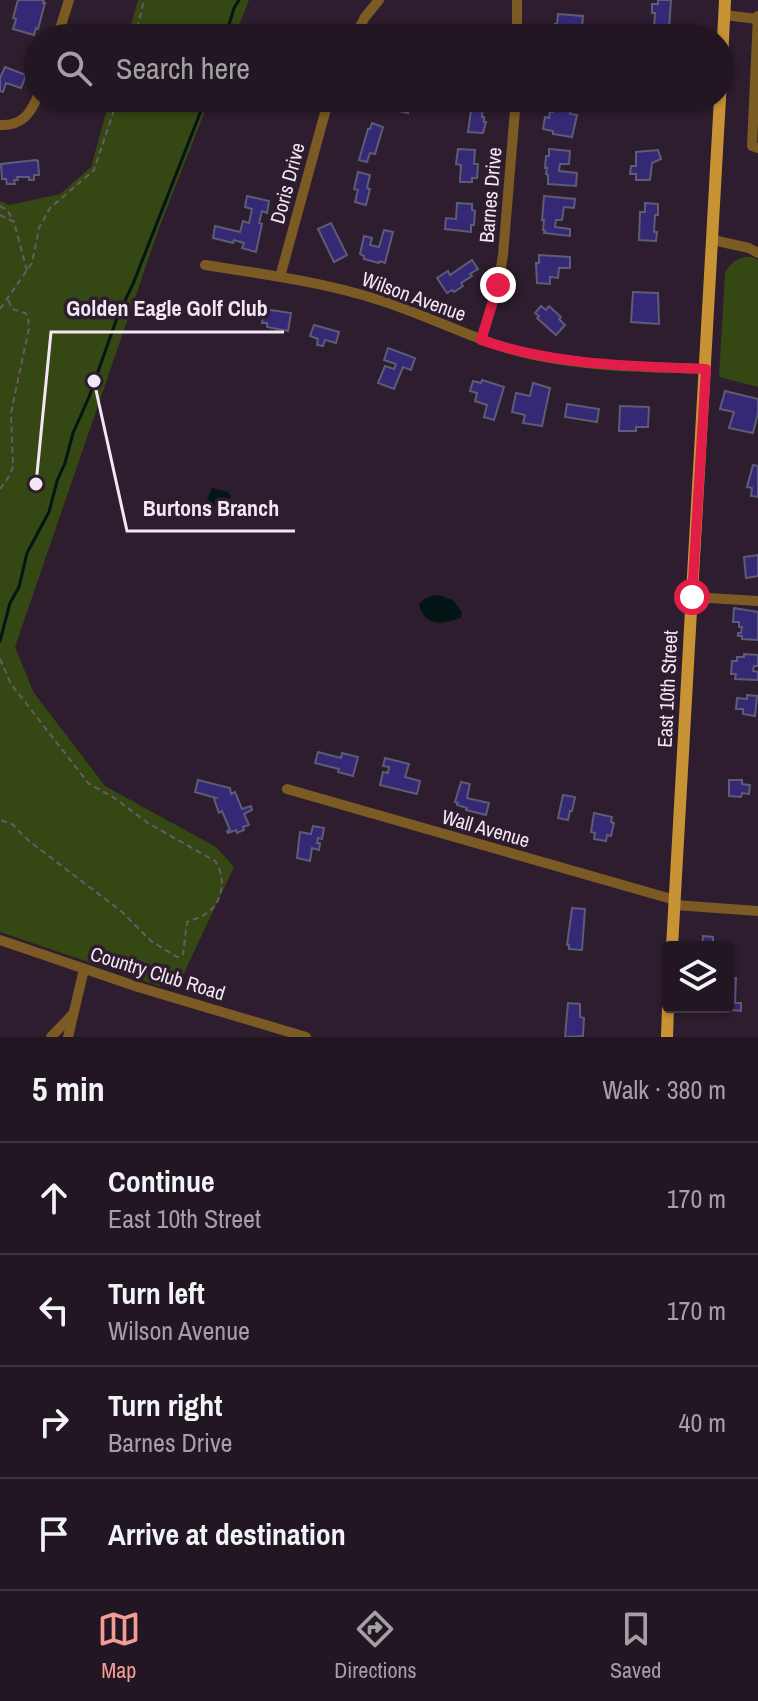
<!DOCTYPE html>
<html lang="en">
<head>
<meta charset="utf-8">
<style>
	:root { --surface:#221622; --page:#2e232f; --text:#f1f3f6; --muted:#a29fa5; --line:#3f3540; --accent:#f59b96 }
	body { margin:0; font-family:"Archivo Narrow",sans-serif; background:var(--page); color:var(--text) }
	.controls { position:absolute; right:24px; bottom:24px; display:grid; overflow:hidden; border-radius:8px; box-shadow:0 2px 6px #0004 }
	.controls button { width:72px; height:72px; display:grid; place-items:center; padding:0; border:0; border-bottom:2px solid var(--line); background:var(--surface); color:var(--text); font:40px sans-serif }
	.stop { position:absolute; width:24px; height:24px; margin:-18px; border:6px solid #e11d48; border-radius:50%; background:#fff }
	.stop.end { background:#e11d48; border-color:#fff; box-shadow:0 2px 8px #0008 }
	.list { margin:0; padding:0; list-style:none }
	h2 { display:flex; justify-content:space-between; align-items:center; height:104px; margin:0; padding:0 32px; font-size:34px }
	h2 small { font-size:26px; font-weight:400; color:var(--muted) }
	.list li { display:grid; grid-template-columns:52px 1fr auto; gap:24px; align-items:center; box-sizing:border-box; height:112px; padding:0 32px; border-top:2px solid var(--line) }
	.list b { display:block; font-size:30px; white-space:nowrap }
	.list p { margin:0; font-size:26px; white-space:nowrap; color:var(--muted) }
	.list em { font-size:26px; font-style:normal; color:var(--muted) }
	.icon { flex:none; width:44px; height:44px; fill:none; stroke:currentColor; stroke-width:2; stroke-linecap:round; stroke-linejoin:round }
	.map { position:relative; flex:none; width:758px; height:1037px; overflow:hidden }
	.search { position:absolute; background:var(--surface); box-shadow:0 2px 6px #0004; left:24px; right:24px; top:24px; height:88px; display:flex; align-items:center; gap:20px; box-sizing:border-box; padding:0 28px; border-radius:44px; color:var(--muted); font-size:30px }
	.sheet { height:552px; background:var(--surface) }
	nav { display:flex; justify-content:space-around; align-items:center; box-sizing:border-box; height:112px; border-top:2px solid var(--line); background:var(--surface); font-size:22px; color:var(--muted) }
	nav a { display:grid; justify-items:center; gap:4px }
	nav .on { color:var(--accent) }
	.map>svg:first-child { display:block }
</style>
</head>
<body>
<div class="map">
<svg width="758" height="1037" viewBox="0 0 758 1037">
	<rect width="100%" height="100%" fill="#2d1d2e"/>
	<g fill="#354712">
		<path d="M138,0H249L234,38H127Z"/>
		<path d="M110,98H210L158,231L15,647L34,693L105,786L216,847L234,867L184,973L159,986L0,932V201L9,205L60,194L91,167Z"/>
		<path d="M744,257H753L758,260V387L719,377L725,273C730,264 734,260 744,257Z"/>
	</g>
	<g fill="#041516">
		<path d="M212,488L228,492L231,496L226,506H210L207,500Z"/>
		<path d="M439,595L453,600L462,612L461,618C442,624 426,628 419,605C424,597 430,596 439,595Z"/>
	</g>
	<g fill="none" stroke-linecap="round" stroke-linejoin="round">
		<g stroke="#041516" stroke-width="3">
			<path d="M225,38L234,8L239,0"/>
			<path d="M0,641L10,603L19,587L27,553L49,512L57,481L65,463L73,433L89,397L118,315L133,284L206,98"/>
		</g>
	</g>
	<g fill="#352975" stroke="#5c5c74" stroke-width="2">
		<path d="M18,0H44L43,3H45L38,29L36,28L34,35L13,29L16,19L13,18Z"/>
		<path d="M658,0H671L669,29L654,28L655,13H652V4H658Z"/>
		<path d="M558,14L583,16L582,27H576V32H582L581,38H555L556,34H554L555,24H557Z"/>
		<path d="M5,67L26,75L21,88L6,83L3,92L0,91V78Z"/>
		<path d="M376,98H396L411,102L408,113L376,106Z"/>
		<path d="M472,103L483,104L482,117H484V122H486L483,133L468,132Z"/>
		<path d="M555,105L571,108L570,114L577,115L572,137L553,134V131L543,129L545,117L549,118L550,111L553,112Z"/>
		<path d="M372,123L383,127L375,154L370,153L367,162L359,160L368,129H370Z"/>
		<path d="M458,149L475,150L474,164H478L477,178H472V182H460L461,165L456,164Z"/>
		<path d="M549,149L570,151L569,164H560L559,171L577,173L576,186L548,184V175L546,174L547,168H545L546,156H549Z"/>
		<path d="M658,150L661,159L652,163L650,180H636V174H630L631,166H636V152Z"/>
		<path d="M36,160L38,161L39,175H34V180H29V177H17L18,180H14L15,184H7L6,179H2L1,164Z"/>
		<path d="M358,172L370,175L367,188L370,189L366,205L355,202L358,190L354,189Z"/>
		<path d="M247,196L269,201L267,213L262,211L259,223L262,224L256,252L242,248L244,243L234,240L233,243L213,238L215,226L240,232L243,221L249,223L252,209L245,207Z"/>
		<path d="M544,196L575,199L574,208L564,207L562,220H556L555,227L570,229V236L544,233L545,231L543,230L544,220H542Z"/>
		<path d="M457,203L472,204V210L475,211L474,225H471V232L445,229L446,218L456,219Z"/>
		<path d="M645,203L658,204V215H655L654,232H657L656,241L639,240L640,212H645Z"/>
		<path d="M331,223L347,255L334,262L318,229Z"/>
		<path d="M384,230L393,232L385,263L380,261L379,263L364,259V256L360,254L364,236L372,238L370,245L379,247Z"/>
		<path d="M539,255L570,257V268H559L558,278L550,277V284L537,283L536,263H539Z"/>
		<path d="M472,260L478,269L470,274L472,276L461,283L463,286L454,292L452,290L447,293L437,278L448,271L450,275Z"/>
		<path d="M633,292L658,293L659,324L631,322Z"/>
		<path d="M541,306L546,310L549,306L561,317L559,319L565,325L556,335L537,318L539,316L535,313Z"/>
		<path d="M264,309L291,313L288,331L267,327V323H262Z"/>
		<path d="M314,325L339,332L336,343L325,340L323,346L317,345L318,339L310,336Z"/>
		<path d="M388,348L415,358L411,370L403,367L394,389L378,383L385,366L394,369L396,364L384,360Z"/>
		<path d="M482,380L504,387L494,420L484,417L487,405L475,401L477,393L470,391L473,381L481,383Z"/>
		<path d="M533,383L550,388L542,426L523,423L525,415L512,412L516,393L530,396Z"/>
		<path d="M725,391L758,399V413L753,433L729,428L734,412L720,409Z"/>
		<path d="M567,404L599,409L597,422L565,417Z"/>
		<path d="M620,406L649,407L648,427H636V431H619Z"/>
		<path d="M753,465L758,466V497L751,496L752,488L747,487Z"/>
		<path d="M758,555V576L746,578L744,557Z"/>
		<path d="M734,608L758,612V640L742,639V636H738V633H741L742,627H739V622H733Z"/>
		<path d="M744,654L758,655V666H754L753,671L758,672V680L735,679L736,674H731L732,661H737V657H744Z"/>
		<path d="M747,695L757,696L755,716L743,714V709H736L737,698L747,699Z"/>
		<path d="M318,752L341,758L342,753L358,757L353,776L338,772L339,769L315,763Z"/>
		<path d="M385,758L409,764L405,777L420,781L417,794L380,785L383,772L388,773L389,767L383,766Z"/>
		<path d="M198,780L230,788L231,794L235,792L242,809L251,806L252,810L244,814L249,825L243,827L244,830L237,833L236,830L228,833L227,831L230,830L222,811L219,813L214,799L216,798L195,792Z"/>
		<path d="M729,780H742V784L750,785L749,794L742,793L741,797L729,796Z"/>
		<path d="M461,782L470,784L467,798L489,803L486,815L466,810L467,808L457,805L458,803L455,802Z"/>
		<path d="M563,795L575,797L572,811H570L568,820L558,818Z"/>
		<path d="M594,813L612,817L611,822L614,823L611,836L607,835L606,841L594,839L595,833L591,832Z"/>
		<path d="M313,826L324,828L322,839L318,838L317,843H320L319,850L312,848L310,861L297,858L300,832L311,834Z"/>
		<path d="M572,908L585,909L582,950L569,949V945H567Z"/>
		<path d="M703,936L713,937V944L723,945V947H702Z"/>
		<path d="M728,978H736L735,1003H741V1011L718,1009V1007H728Z"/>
		<path d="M568,1003L580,1004V1017L584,1018L583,1036L565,1037Z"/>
	</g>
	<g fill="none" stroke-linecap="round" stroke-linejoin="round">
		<g stroke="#695a69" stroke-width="2" stroke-dasharray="6 4" stroke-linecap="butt">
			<path d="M135,38L144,0"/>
			<path d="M0,206L7,210L14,221"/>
			<path d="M0,215L14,222L27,271"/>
			<path d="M0,309L32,263L39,228L50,208L94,170L118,98"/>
			<path d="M0,489L10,475L13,466L11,413L29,328L28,316L25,313L12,309L8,299"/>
			<path d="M0,659L11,684L89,784L113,797L148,823L215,861C225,875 224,897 211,910C205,916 195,919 187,922L183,954L181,957H177L151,941L121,911L29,841L12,824L0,820"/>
		</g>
		<g stroke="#7b5a23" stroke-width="10">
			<path d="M724,15L758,19"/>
			<path d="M758,16L752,146L758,148"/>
			<path d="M57,38L69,0"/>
			<path d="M354,38L365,17L379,0"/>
			<path d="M517,38V0"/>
			<path d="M0,125C22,126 30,114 38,96"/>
			<path d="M713,240L749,248L758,253"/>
			<path d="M205,265C263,274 323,282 379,300C430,316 477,342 529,354C587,367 647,367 706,369"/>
			<path d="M280,277L329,98"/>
			<path d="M481,340L498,285L503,255L516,98"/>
			<path d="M692,597L758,601"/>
			<path d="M287,789L675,900"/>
			<path d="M675,905L758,911"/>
			<path d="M0,940L138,987L306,1037"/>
			<path d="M51,1037L72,1015"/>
			<path d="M68,1037L84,969"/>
		</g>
		<g stroke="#c89334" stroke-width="12">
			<path d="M720,98L725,0"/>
			<path d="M672,947L720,98"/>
			<path d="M667,1037L668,1007"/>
		</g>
	</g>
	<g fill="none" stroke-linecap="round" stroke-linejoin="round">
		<path stroke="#e11d48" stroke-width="10" d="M498,285L481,340C554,365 629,366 706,369L692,597"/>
	</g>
	<g text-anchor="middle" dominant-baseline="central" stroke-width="7" stroke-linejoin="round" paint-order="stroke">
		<g font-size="20" fill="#f2e7f2" stroke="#2d1d2e">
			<text transform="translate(287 183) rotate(-75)">Doris Drive</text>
			<text transform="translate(490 195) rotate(-85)">Barnes Drive</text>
			<text transform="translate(414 296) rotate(20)">Wilson Avenue</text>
			<text transform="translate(667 689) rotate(-87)">East 10th Street</text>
			<text transform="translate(486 828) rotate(16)">Wall Avenue</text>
			<text transform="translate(158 973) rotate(17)">Country Club Road</text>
		</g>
	</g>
	<path fill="none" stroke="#f2e7f2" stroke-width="3" d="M36 484L51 332H284M94 381L127 531H295"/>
	<g fill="#f2e7f2" stroke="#2d1d2e" stroke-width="3">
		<circle cx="36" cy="484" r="8"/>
		<circle cx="94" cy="381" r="8"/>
	</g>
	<g font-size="22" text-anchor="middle" font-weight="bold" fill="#f2e7f2" stroke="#2d1d2e" stroke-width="7" stroke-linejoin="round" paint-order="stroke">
		<text x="167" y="316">Golden Eagle Golf Club</text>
		<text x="211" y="516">Burtons Branch</text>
	</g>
</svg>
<div class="controls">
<button><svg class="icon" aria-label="layers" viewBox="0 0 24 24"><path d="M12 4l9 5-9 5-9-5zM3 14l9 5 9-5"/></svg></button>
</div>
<div class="stop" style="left:692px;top:597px"></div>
<div class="stop end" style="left:498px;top:285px"></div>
<div class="search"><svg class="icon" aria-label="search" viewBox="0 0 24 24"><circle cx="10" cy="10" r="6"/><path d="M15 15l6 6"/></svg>Search here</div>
</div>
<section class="sheet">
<h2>5 min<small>Walk · 380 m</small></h2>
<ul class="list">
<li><svg class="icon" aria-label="ahead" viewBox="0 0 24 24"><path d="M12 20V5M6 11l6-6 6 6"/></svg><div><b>Continue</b><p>East 10th Street</p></div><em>170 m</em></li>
<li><svg class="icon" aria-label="left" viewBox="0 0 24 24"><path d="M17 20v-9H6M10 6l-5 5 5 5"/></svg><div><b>Turn left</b><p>Wilson Avenue</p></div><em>170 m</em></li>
<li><svg class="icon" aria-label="right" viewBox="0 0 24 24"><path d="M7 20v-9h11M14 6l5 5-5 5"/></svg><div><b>Turn right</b><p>Barnes Drive</p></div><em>40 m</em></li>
<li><svg class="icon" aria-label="arrive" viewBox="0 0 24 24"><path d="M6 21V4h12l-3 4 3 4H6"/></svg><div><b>Arrive at destination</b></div></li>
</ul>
</section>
<nav>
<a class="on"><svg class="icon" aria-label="map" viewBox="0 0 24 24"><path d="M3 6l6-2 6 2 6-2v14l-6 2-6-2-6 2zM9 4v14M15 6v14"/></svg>Map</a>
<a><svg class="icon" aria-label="directions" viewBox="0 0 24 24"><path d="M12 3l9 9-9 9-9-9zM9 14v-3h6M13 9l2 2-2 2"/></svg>Directions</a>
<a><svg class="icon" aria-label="saved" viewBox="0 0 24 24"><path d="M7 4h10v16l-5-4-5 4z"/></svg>Saved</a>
</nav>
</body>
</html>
